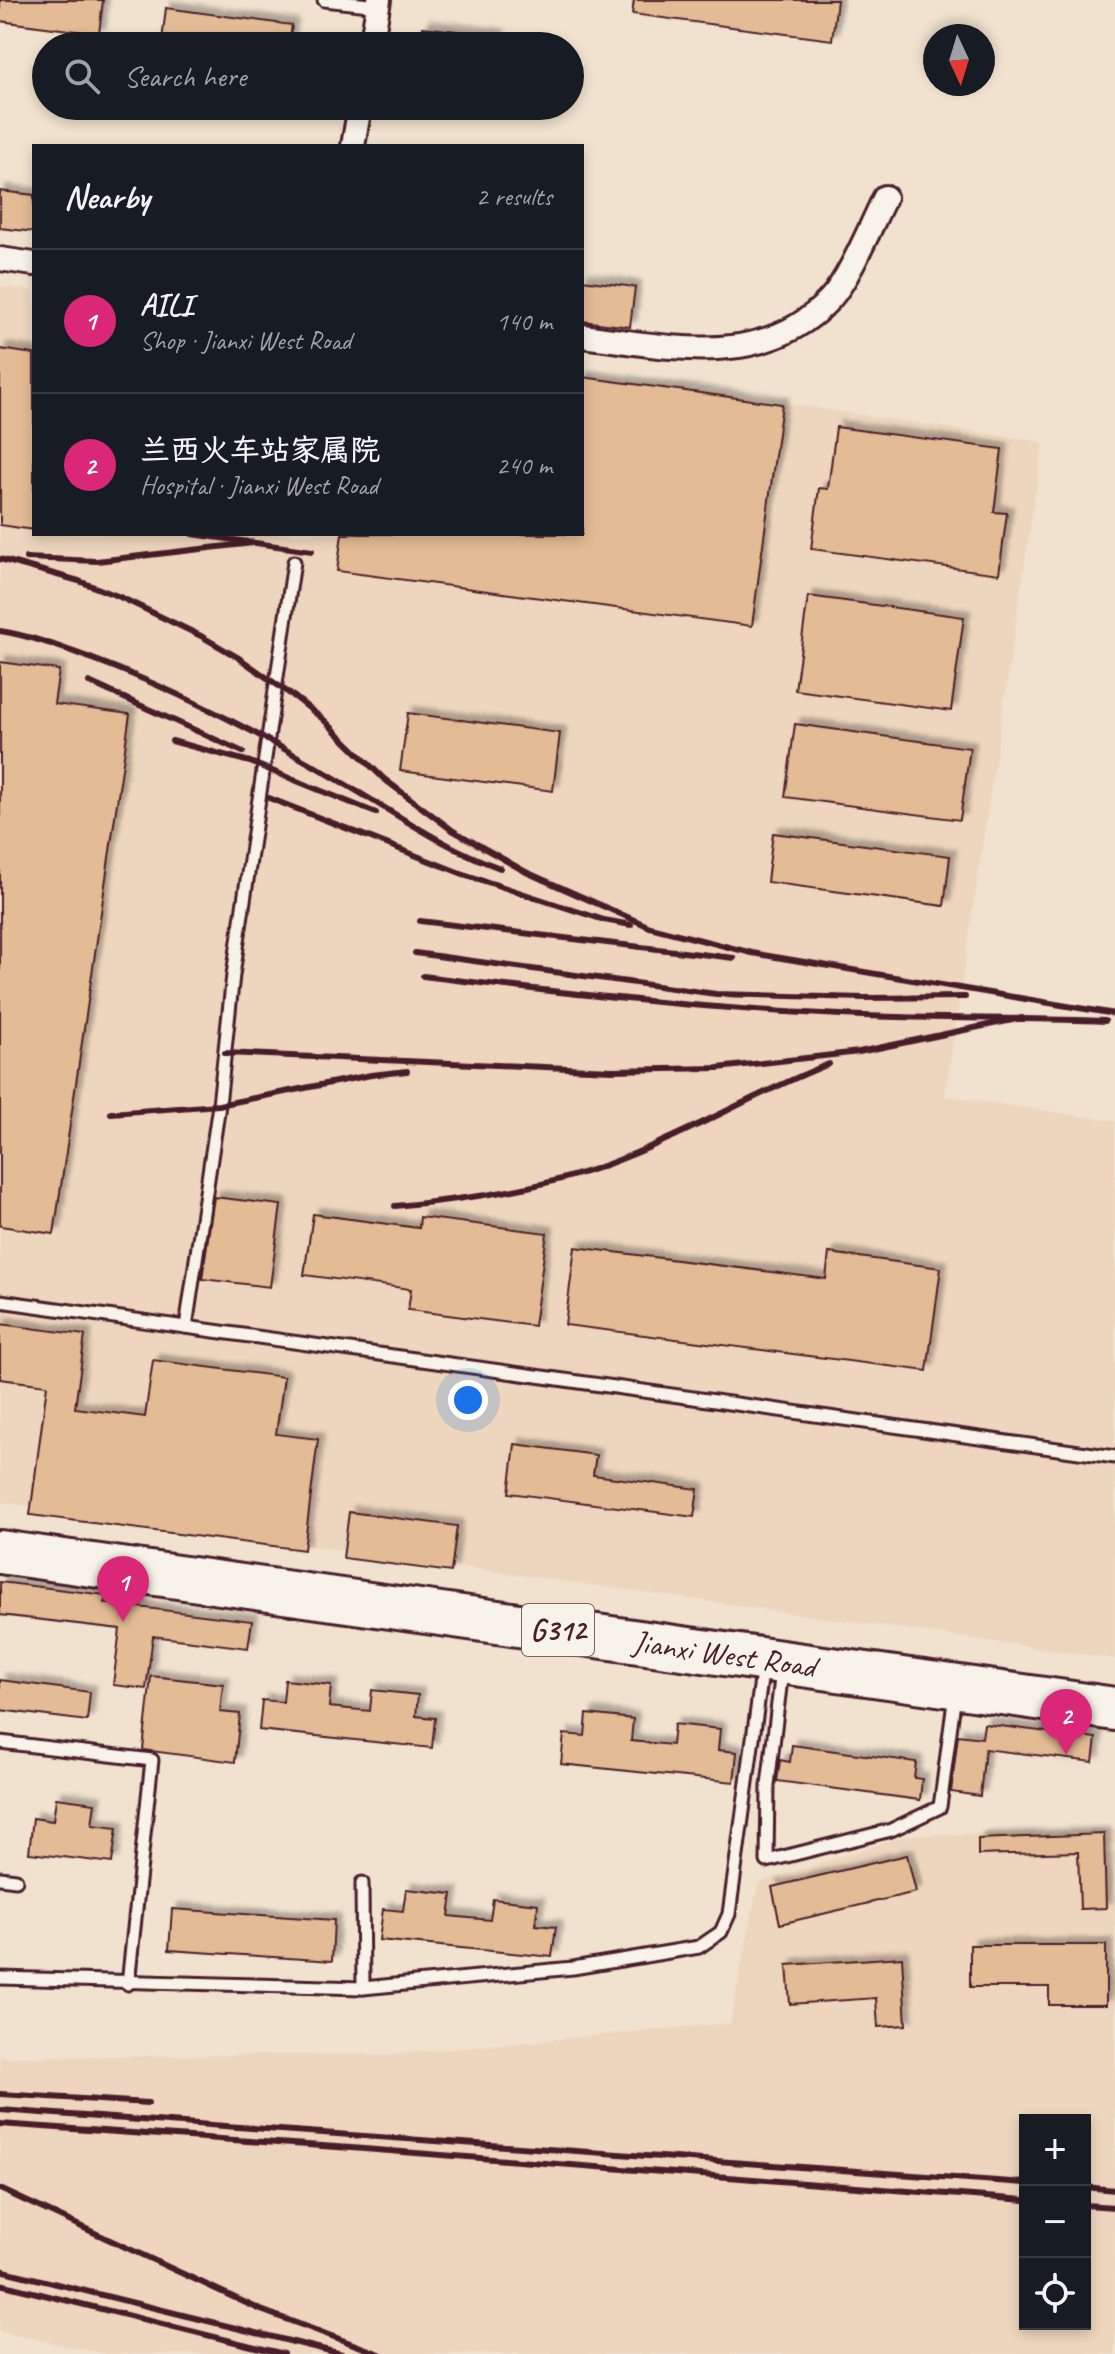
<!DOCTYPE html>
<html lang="en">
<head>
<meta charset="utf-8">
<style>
	:root { --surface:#171b24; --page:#242831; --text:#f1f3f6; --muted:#9ea1a6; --line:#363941; --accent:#db2777 }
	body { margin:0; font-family:Caveat,"LXGW WenKai TC",sans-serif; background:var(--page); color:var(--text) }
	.controls { position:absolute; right:24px; bottom:24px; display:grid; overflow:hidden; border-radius:0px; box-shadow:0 4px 12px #0003 }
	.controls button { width:72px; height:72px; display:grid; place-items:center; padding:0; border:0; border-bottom:2px solid var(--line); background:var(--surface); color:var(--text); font:40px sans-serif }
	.compass { position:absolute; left:923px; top:24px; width:72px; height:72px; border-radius:50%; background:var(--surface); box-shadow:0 4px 12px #0003; rotate:176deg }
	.you { position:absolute; left:468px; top:1400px; width:28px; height:28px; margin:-20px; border:6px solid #fff; border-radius:50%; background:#1a73e8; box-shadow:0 0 0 12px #1a73e833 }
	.badge { display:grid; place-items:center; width:52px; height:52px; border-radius:50%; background:var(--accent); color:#fff; font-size:26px; font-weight:700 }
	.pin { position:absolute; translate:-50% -66px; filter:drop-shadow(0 2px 4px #0008) }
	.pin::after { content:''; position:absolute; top:42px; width:28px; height:24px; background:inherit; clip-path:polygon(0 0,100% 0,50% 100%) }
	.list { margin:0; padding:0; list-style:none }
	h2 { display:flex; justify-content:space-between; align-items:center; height:104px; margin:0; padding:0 32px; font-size:34px }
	h2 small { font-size:26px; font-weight:400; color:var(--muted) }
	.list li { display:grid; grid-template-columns:52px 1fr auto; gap:24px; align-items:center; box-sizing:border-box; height:144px; padding:0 32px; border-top:2px solid var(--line) }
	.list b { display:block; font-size:30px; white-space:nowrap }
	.list p { margin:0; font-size:26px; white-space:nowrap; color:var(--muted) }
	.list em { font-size:26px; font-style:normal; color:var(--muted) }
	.icon { flex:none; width:44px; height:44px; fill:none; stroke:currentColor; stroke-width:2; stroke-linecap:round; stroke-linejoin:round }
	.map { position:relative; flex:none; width:1115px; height:2354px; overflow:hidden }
	.search { position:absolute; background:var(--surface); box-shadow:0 4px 12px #0003; left:32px; top:32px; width:552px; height:88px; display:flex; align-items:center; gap:20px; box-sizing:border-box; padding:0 28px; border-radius:44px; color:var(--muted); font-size:30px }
	.panel { position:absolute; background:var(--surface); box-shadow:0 4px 12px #0003; left:32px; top:144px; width:552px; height:392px; border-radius:0px }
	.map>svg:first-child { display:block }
</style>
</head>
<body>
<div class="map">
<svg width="1115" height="2354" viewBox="0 0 1115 2354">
	<defs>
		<filter id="shadow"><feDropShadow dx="6" dy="-6" stdDeviation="2" flood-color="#0004"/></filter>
	</defs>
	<rect width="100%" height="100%" fill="#f1e2cf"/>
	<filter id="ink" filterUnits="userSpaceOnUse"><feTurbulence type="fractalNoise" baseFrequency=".0125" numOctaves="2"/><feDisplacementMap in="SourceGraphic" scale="16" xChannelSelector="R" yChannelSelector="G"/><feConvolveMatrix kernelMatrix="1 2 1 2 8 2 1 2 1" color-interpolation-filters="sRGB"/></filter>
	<g filter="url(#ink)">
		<g fill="#edd6bd" fill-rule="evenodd">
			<path d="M0,286L34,291V534H582V373L1043,442L945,1096L1115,1121V1659L0,1502Z"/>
			<path d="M1115,1830V2354H106L0,2332V2057L395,2054L730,2023L758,1883L908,1835ZM1025,2120H1085V2324H1025Z"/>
		</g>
		<g fill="#e3bb94" stroke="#4a1f2b" stroke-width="2" filter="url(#shadow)">
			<path d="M0,0H103L99,34L0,21Z"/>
			<path d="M634,0H837L832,40L632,14Z"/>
			<path d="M166,8L292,25L289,46H203L162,41Z"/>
			<path d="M423,27L498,36V46H420Z"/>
			<path d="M0,191L34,195V232L0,228Z"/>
			<path d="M582,280L635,287L630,327L582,321Z"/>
			<path d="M0,349L34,354V530L0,525Z"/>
			<path d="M582,377L782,404L752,626L337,571L342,534H582Z"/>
			<path d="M836,427L1002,449L994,512L1007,513L999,574L811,549L819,488L828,489Z"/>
			<path d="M808,596L964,617L951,711L795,690Z"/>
			<path d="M0,662L59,670L54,704L130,714L54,1234L0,1226Z"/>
			<path d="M408,713L560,733L553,791L400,771Z"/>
			<path d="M795,724L970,748L960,820L785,797Z"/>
			<path d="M773,833L950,856L944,906L767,882Z"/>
			<path d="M214,1197L281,1205L270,1287L202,1279Z"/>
			<path d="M313,1214L419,1228L420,1217L547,1233L534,1326L408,1310L411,1289L304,1275Z"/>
			<path d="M575,1247L826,1279L829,1253L941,1268L927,1371L565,1325Z"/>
			<path d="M0,1324L85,1335L75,1408L145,1417L153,1360L284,1377L276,1434L318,1439L304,1550L30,1515L47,1385L0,1379Z"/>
			<path d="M515,1444L596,1455L593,1475L698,1489L694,1517L509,1493Z"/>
			<path d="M349,1512L457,1526L451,1572L343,1558Z"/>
			<path d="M0,1582L106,1595L105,1603L252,1621L248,1648L153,1636L146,1689L113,1685L120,1629L0,1615Z"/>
			<path d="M151,1676L223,1684L220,1712L240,1714L235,1762L143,1750Z"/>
			<path d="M0,1680L90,1692L87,1721L0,1710Z"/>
			<path d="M285,1680L331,1685L329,1707L370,1711L372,1690L418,1695L416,1716L435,1718L432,1748L259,1730L262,1700L283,1702Z"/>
			<path d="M587,1714L633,1719L631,1741L672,1745L674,1724L720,1729L718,1750L737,1752L734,1782L561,1764L564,1734L585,1736Z"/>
			<path d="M984,1724L1096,1738L1093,1762L985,1749L980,1796L951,1792L958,1735L982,1738Z"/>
			<path d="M792,1745L916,1762L914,1778L922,1779L920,1800L777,1781L780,1760L790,1762Z"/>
			<path d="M56,1798L95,1803L92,1825L117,1828L112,1863L29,1853L33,1818L53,1821Z"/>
			<path d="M1104,1834L1106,1908L1080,1909L1078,1852L978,1855V1839Z"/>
			<path d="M907,1855L916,1892L780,1924L772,1887Z"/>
			<path d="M406,1889L452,1894L449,1916L490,1920L493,1899L538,1904L536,1925L556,1927L552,1957L379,1940L383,1909L403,1911Z"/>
			<path d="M172,1909L334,1920L332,1961L169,1950Z"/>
			<path d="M970,1945H1106V2005H1049V1987H970Z"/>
			<path d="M902,1957L906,2025L878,2027L876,1998L790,2004L787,1965Z"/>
		</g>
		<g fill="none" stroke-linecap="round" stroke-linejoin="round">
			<defs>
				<g id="lane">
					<path d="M324,0L378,6"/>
					<path d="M0,1301L1115,1457"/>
					<path d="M186,1327L219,1105L233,975L294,562"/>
					<path d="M782,1671L768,1785L767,1861L891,1830L940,1807L955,1694"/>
					<path d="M0,1742L152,1760L128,1984"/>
					<path d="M0,1878L16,1880"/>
					<path d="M362,1883L363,1988"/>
					<path d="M0,1978L363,1988L573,1968L699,1947L721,1932L729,1914L763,1665"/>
				</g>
				<g id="street">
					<path d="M371,46L379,0"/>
					<path d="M353,146L360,106"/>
					<path d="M0,259L34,264"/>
					<path d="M582,336C667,346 764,371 830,299C850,277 871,225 885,197"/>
				</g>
				<path id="highway" d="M0,1552L1115,1709"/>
			</defs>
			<use href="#lane" stroke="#4a1f2b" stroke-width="17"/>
			<use href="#street" stroke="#4a1f2b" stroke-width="28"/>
			<use href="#highway" stroke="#4a1f2b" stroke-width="48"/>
			<use href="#lane" stroke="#f7f3e8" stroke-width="11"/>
			<use href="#street" stroke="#f7f3e8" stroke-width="22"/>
			<use href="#highway" stroke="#f7f3e8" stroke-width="42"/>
			<g stroke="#4a1f2b" stroke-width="6">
				<path d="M192,534L312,551"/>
				<path d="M26,558L97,561L253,543"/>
				<path d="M0,559L79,581L120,597L201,636L239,658L296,698L324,720L384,779L452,830L526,872L650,927L752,953L1115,1014"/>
				<path d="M0,631C32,636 63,648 93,659C184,693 267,737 350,787C399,816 447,849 500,868"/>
				<path d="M89,682L243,752"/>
				<path d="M172,741L250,762L376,813"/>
				<path d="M269,798L463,874L604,920L631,925"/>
				<path d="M420,921L734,958"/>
				<path d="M415,953L716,994L864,998L965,997"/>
				<path d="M423,976C569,994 715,1010 863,1016C943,1019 1024,1018 1105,1021"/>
				<path d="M225,1053L612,1070L718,1068L859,1052L1022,1018"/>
				<path d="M111,1113L219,1105L371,1075L407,1071"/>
				<path d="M395,1206C467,1199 543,1189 611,1163C686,1135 755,1093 829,1064"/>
				<path d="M0,2094L148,2103"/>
				<path d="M0,2110L1025,2183"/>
				<path d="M0,2124L351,2148L1025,2200"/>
				<path d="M1085,2187L1115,2190"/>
				<path d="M0,2189L261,2310L380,2354"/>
				<path d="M1085,2205L1115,2207"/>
				<path d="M0,2270L342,2354"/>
				<path d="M0,2284L284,2354"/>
			</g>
		</g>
	</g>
	<g text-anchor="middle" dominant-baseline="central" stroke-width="6" stroke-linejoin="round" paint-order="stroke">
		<rect fill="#f7f3e8" stroke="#7e5f64" stroke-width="2" x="522" y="1604" width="72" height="52" rx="6"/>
		<g font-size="30" font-weight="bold" fill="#4a1f2b">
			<text x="558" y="1630">G312</text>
		</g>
		<g font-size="32" fill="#4a1f2b" stroke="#f7f3e8">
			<text transform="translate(724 1654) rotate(8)">Jianxi West Road</text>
		</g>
	</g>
</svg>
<div class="controls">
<button>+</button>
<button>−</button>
<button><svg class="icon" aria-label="locate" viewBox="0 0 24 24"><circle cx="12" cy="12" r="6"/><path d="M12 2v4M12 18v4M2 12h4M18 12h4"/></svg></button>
</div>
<svg class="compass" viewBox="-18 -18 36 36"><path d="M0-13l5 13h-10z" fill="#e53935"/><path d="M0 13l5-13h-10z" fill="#9ea1a6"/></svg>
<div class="you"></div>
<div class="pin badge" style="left:123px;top:1622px">1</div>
<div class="pin badge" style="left:1066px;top:1755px">2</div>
<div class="search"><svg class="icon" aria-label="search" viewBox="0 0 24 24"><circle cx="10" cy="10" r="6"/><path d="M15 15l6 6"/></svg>Search here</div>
<section class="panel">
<h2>Nearby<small>2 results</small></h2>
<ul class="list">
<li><span class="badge">1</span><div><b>AILI</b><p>Shop · Jianxi West Road</p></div><em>140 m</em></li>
<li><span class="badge">2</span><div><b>兰西火车站家属院</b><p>Hospital · Jianxi West Road</p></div><em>240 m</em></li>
</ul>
</section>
</div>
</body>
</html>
